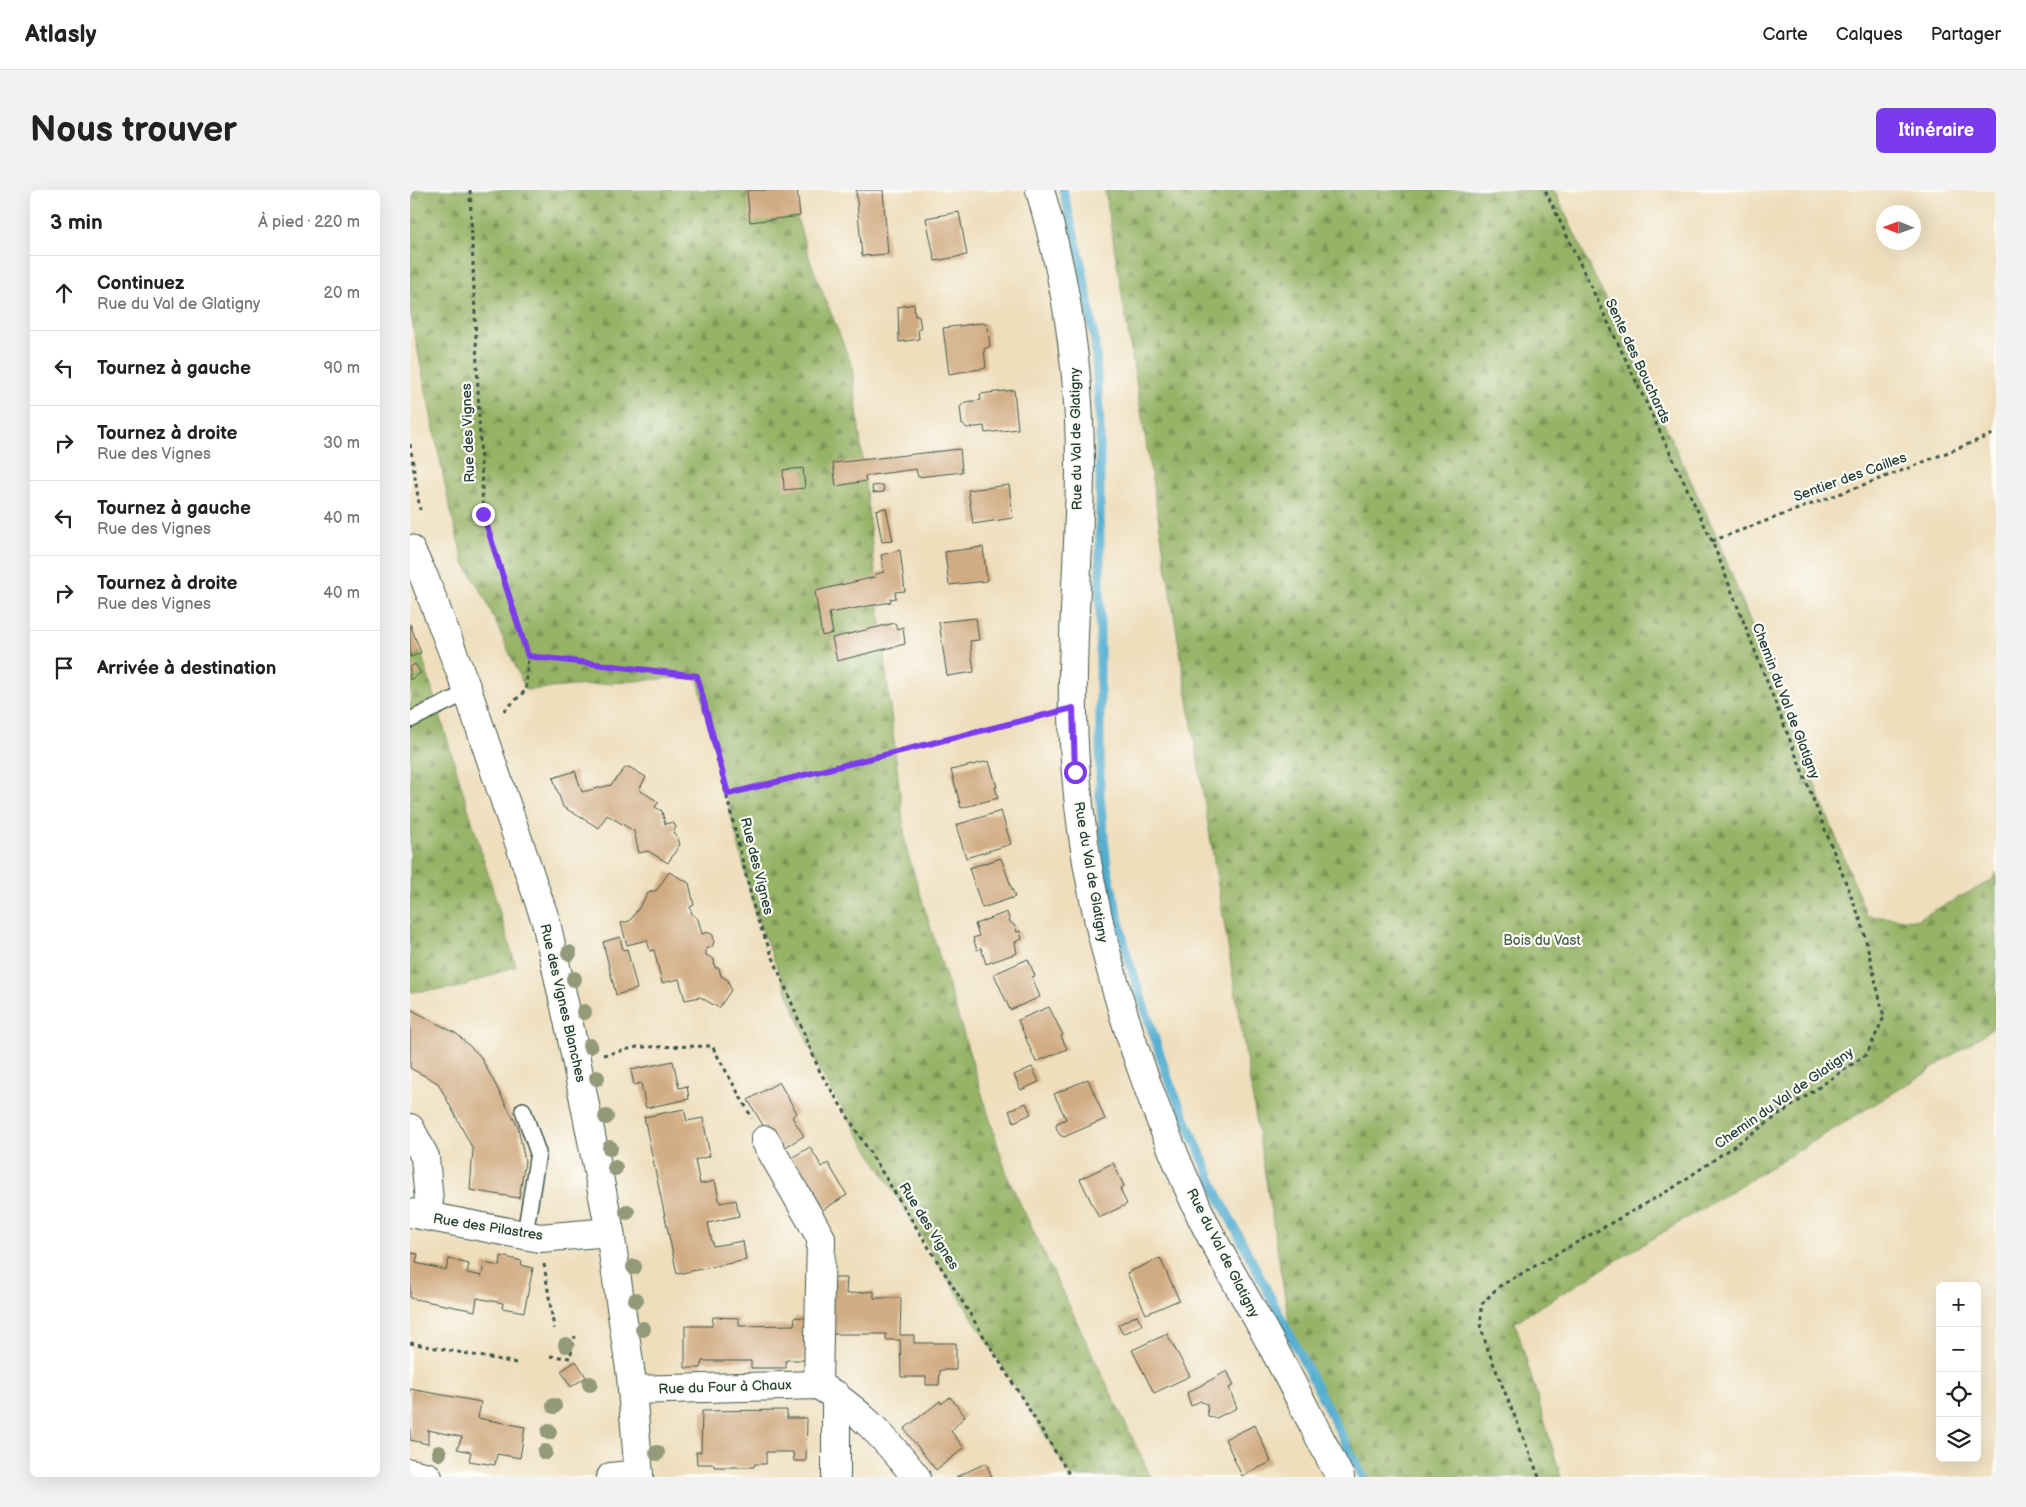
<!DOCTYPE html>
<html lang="fr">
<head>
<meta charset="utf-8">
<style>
	:root { --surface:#fff; --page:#f2f2f2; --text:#222; --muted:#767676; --line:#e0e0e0; --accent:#7c3aed }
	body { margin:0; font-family:"Balsamiq Sans",sans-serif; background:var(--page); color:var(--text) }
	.controls { position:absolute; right:15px; bottom:15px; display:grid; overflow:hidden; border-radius:8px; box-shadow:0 5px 20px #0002 }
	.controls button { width:45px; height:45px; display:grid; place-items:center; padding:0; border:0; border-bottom:1px solid var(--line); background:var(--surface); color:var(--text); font:25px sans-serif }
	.compass { position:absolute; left:1466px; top:15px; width:45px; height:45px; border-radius:50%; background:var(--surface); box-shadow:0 5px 20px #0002; rotate:271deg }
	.stop { position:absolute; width:15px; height:15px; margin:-11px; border:4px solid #7c3aed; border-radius:50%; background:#fff }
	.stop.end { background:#7c3aed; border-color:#fff; box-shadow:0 1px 5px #0008 }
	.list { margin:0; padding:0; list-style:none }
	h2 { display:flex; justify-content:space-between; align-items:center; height:65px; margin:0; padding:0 20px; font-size:21px }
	h2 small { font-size:16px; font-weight:400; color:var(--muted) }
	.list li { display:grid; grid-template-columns:32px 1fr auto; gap:15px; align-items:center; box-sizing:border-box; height:75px; padding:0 20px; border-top:1px solid var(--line) }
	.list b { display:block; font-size:19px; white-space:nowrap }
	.list p { margin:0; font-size:16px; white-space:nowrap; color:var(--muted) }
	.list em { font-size:16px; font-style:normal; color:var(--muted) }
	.icon { flex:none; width:28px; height:28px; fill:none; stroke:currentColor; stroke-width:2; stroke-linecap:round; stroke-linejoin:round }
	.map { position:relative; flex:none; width:1586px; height:1287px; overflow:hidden; border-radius:8px }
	header { display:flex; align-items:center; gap:30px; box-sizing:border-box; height:70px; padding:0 25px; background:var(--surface); border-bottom:1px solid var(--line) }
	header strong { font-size:24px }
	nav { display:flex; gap:28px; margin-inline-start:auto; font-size:18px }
	.intro { display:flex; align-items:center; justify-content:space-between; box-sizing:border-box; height:120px; padding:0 30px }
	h1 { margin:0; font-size:35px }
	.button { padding:12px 22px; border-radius:8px; background:var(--accent); color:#fff; font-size:18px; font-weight:700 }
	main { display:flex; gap:30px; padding:0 30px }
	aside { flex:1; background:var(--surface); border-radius:8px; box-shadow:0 5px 20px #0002 }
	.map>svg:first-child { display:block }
</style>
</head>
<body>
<header>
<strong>Atlasly</strong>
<nav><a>Carte</a><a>Calques</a><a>Partager</a></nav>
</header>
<div class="intro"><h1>Nous trouver</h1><a class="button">Itinéraire</a></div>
<main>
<aside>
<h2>3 min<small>À pied · 220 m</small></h2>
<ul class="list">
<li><svg class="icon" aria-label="ahead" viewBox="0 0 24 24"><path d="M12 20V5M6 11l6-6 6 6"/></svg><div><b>Continuez</b><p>Rue du Val de Glatigny</p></div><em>20 m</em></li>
<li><svg class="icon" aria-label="left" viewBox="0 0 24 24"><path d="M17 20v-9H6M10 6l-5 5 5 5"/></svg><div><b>Tournez à gauche</b></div><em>90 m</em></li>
<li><svg class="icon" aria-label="right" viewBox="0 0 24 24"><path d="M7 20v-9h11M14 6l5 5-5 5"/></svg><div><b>Tournez à droite</b><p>Rue des Vignes</p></div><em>30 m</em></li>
<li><svg class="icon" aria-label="left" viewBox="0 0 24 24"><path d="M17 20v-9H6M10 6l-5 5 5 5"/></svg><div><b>Tournez à gauche</b><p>Rue des Vignes</p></div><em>40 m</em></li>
<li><svg class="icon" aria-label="right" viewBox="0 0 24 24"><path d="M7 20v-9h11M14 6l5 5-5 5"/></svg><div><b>Tournez à droite</b><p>Rue des Vignes</p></div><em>40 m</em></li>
<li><svg class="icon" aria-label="arrive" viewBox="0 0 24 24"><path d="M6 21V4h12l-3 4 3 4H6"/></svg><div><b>Arrivée à destination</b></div></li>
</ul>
</aside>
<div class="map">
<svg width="1586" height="1287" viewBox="0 0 1586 1287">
	<defs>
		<pattern id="forest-firs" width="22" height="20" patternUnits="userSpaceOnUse" patternTransform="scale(1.25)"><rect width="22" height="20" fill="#96b366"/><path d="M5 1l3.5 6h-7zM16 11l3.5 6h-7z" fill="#7a9355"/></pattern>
	</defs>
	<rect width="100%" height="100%" fill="#fdfcf7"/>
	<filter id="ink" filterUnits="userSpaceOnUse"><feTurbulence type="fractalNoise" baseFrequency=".02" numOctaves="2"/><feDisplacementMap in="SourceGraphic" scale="10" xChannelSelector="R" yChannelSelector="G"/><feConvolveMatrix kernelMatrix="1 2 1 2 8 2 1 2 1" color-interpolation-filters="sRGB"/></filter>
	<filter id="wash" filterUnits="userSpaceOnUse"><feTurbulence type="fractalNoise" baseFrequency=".0096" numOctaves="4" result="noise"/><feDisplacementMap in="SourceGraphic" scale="20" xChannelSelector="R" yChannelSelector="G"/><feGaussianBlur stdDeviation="1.12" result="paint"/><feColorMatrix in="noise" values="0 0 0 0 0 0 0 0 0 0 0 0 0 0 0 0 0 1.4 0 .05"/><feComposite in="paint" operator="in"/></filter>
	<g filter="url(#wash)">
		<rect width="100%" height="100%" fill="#eedebc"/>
		<g fill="url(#forest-firs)" stroke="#5a784d">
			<path d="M0,0H378L401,73L442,176L496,658L598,988L741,1287H661L410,882L346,726L287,486L116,500L74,406L54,373L40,319L0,122Z"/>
			<path d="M695,0H1144L1304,340L1457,726L1506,730L1582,690L1586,682V836L1511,886L1105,1132L1151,1287H949L880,1138Z"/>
			<path d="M11,463L106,776L48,798L0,802V467Z"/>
		</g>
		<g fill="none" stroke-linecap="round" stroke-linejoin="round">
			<path stroke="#52add0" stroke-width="9" d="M653,0L671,72L685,150L690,234V606L697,677L717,765L759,891L810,1009L953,1287"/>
		</g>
		<g id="blocks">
			<g fill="#d1ac83">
				<path d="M337,0H387L390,26L340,32Z"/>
				<path d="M446,0H473L478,64L452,66Z"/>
				<path d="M549,22L557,65L525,71L516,28Z"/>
				<path d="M504,114L505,126H509L511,139H508L509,149L489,152L488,117Z"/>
				<path d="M571,133L577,134L580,156L574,159L576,178L539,184L533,138Z"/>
				<path d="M604,200L608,239L575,243L574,236L557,238L552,234L550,217L555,212L571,210L570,204Z"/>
				<path d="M550,259L552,282L508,287L506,279L455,286L456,291L426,296L423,273Z"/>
				<path d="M393,278L395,298L374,300L373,280Z"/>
				<path d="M473,295L474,302L463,303L462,296Z"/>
				<path d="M599,295L603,328L563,334L558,300Z"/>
				<path d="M476,318L483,351L472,352L466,320Z"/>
				<path d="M573,357L577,391L539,395L535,362Z"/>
				<path d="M490,360L495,401L485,402L486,408L480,409L481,412L419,423L423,443L412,446L405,401L465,387V384L474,382L471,365Z"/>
				<path d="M566,428L569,450L560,451L564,482L537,486L529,432Z"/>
				<path d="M485,433L487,439L493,437L495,454L427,471L422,448Z"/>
				<path d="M0,434L11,463L0,467Z"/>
				<path d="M5,474L11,483L0,490V477Z"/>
				<path d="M579,571L587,597H585L588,608L551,618L541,580Z"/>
				<path d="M219,577L236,587L229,600L249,612L245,617L252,621L255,634L263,632L266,637L263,643L267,646L270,654L258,673L238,661L229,663L224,641L197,625L189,638L153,617L143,588L165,581L172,602L201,595L215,578Z"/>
				<path d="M591,621L601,654L556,668L546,635Z"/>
				<path d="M591,668L605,707L572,718L559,678Z"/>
				<path d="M259,682L279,693L284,715L280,717L282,724L288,729L292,744L298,742L303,745L304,752L302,757L296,759V765L304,769L305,778H309L311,786L318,790L321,800L309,818L290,807L275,810L269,789L252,793L244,760L240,761L237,750L217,755L211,733L220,731L239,702L247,700Z"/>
				<path d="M597,722L600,732L605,736L607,742L610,741L612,749L605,752L607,763L576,774L571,758L567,760L563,748L569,746L565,734Z"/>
				<path d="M210,747L213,760L217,759L227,799L206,805L193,752Z"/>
				<path d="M618,769L625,786L622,787L630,807L600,820L584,784Z"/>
				<path d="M639,817L653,845L651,846L657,859L626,872L608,830Z"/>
				<path d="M0,819L47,844L70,866L108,937L115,971L109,1008L60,1000L63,959L28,893L0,878Z"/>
				<path d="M263,871L269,898L277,896L279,909L236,918L231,893L224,895L221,880Z"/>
				<path d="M622,877L629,892L611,900L604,885Z"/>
				<path d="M678,889L695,929L654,947L650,945L646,937L647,933L656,929L644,904Z"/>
				<path d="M369,892L387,923L382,927L394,946L372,959L357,942L338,910Z"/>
				<path d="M616,913L621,924L604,932L599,921Z"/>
				<path d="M274,919L277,931L293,928L300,966L285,970L290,994L305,991L310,1013L326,1010L329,1026L298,1033L303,1056L333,1051L336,1070L267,1084L234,927Z"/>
				<path d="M400,957L412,977L418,973L437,1005L406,1024L378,970Z"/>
				<path d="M703,973L714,996L710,999L717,1014L689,1028L670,989Z"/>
				<path d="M0,1063L8,1064L6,1073L36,1080L39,1069L59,1074L57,1083L72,1086L74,1073L90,1076L91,1066L112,1071L111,1075L123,1078L114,1122L92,1118L93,1113L67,1108L65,1121L0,1108Z"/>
				<path d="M750,1068L769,1110L736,1124L717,1083Z"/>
				<path d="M417,1088H437L436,1104L464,1101V1108H491L490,1145H504V1153H546V1180H530L529,1195H516V1187H491L490,1150H476V1144H417Z"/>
				<path d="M727,1125L732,1135L713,1144L708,1135Z"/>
				<path d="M303,1127L329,1128V1136L384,1135L385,1127L396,1128V1170H376V1178H341V1171H292L291,1178H275V1136H302Z"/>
				<path d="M757,1144L780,1186L744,1203L722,1160Z"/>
				<path d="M166,1171L176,1187L161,1197L151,1181Z"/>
				<path d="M817,1181L824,1195L819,1198L827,1218L806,1228L798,1226L797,1214L790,1211L781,1216L777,1203Z"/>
				<path d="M0,1199L71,1212L68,1228L115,1237L110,1268L87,1264L85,1275L59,1271L61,1262L47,1259L52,1247L18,1240V1254L0,1250Z"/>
				<path d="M540,1207L555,1226L541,1241L554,1258L526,1280L494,1239L530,1211L531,1214Z"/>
				<path d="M377,1220V1228H397L396,1271H384L383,1262H356V1274H345L344,1277H304V1274H287L286,1262H291L292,1221Z"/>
				<path d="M845,1235L861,1272L832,1286L815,1249Z"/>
				<path d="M576,1273L582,1287H546Z"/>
			</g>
		</g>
	</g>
	<g filter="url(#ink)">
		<use href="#blocks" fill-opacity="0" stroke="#3e5548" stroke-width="1"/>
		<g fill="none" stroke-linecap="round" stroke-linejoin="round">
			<defs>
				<g id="service">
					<path d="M0,530L58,502"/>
					<path d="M113,920L128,963L115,1044"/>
				</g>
				<g id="minor">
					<path d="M630,0C656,89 670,180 670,273C670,377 657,481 666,584C678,737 727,885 790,1024C809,1065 834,1103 855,1143C881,1190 905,1239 930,1287"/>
					<path d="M0,359L14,387L58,502L136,732L161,844L200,1042L221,1186L229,1287"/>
					<path d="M0,938L15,967L19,1011L16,1026"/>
					<path d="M355,950L411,1048L408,1195"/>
					<path d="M0,1023L130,1048L200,1042"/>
					<path d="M222,1200L408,1195C449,1219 477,1250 506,1287"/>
					<path d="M0,1283L18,1287"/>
					<path d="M201,1287L229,1284"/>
					<path d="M426,1287V1205"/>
				</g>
			</defs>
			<use href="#service" stroke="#3e5548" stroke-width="18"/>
			<use href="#minor" stroke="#3e5548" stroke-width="30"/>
			<g stroke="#3e5548" stroke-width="3" stroke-dasharray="4 4" stroke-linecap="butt">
				<path d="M60,0L73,324L118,466L287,485L346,726L410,882L661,1287"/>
				<path d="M0,254L10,320"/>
				<path d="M1302,351L1496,279L1586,243"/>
				<path d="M94,521L116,500L118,466"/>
				<path d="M318,604L635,525"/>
				<path d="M193,865L227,857L302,856L342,928"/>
				<path d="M134,1074L144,1139"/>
				<path d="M0,1153L106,1173"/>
				<path d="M140,1166L160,1168L165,1146"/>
				<path d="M1129,1287L1078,1160L1071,1138V1115L1088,1097L1263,998L1457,864L1474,827L1452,734L1302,351L1135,0"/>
			</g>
			<use href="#service" stroke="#fff" stroke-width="15"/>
			<use href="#minor" stroke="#fff" stroke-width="28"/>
		</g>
		<g fill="#929a7a">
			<circle cx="159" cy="763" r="8"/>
			<circle cx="164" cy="789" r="8"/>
			<circle cx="174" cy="822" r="8"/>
			<circle cx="180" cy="856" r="8"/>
			<circle cx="187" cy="888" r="8"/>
			<circle cx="196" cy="927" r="8"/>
			<circle cx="200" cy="958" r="8"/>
			<circle cx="205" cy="978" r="8"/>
			<circle cx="217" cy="1022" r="8"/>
			<circle cx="224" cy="1077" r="8"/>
			<circle cx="226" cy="1110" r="8"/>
			<circle cx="233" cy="1139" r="8"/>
			<circle cx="156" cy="1155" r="8"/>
			<circle cx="180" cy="1194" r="8"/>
			<circle cx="144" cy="1216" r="8"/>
			<circle cx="139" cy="1242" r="8"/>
			<circle cx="135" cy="1262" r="8"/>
			<circle cx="29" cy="1263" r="8"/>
			<circle cx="247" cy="1263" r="8"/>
		</g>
	</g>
	<g fill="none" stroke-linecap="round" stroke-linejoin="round" filter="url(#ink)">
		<path stroke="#7c3aed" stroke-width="6" d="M73,324L118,466L287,486L318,604L663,518L665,582"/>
	</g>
	<g text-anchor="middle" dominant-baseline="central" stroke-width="4.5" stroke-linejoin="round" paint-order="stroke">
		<g font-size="14" fill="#1f3d34" stroke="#fdfcf7">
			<text transform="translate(1228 171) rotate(65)">Sente des Bouchards</text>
			<text transform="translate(58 243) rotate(-92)">Rue des Vignes</text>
			<text transform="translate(666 249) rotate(-91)">Rue du Val de Glatigny</text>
			<text transform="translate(1440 287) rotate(-20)">Sentier des Cailles</text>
			<text transform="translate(1376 511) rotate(69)">Chemin du Val de Glatigny</text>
			<text transform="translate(347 676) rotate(76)">Rue des Vignes</text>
			<text transform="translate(681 682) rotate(80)">Rue du Val de Glatigny</text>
			<text transform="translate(153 813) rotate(77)">Rue des Vignes Blanches</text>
			<text transform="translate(1374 908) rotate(-35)">Chemin du Val de Glatigny</text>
			<text transform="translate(519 1036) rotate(58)">Rue des Vignes</text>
			<text transform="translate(78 1037) rotate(9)">Rue des Pilastres</text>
			<text transform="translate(813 1063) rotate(63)">Rue du Val de Glatigny</text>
			<text transform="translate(315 1197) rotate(-2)">Rue du Four à Chaux</text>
		</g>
		<g font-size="14" fill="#476244" stroke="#fdfcf7">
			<text x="1132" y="750">Bois du Vast</text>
		</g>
	</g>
</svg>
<div class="controls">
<button>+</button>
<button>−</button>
<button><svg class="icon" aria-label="locate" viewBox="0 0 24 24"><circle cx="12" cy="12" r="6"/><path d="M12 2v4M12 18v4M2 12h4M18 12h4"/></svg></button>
<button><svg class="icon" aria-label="layers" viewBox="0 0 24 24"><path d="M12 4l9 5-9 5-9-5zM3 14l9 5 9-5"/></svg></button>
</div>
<svg class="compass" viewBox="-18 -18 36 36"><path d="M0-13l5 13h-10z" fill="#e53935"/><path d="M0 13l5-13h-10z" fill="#767676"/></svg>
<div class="stop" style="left:665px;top:582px"></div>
<div class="stop end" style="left:73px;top:324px"></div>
</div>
</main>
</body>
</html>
